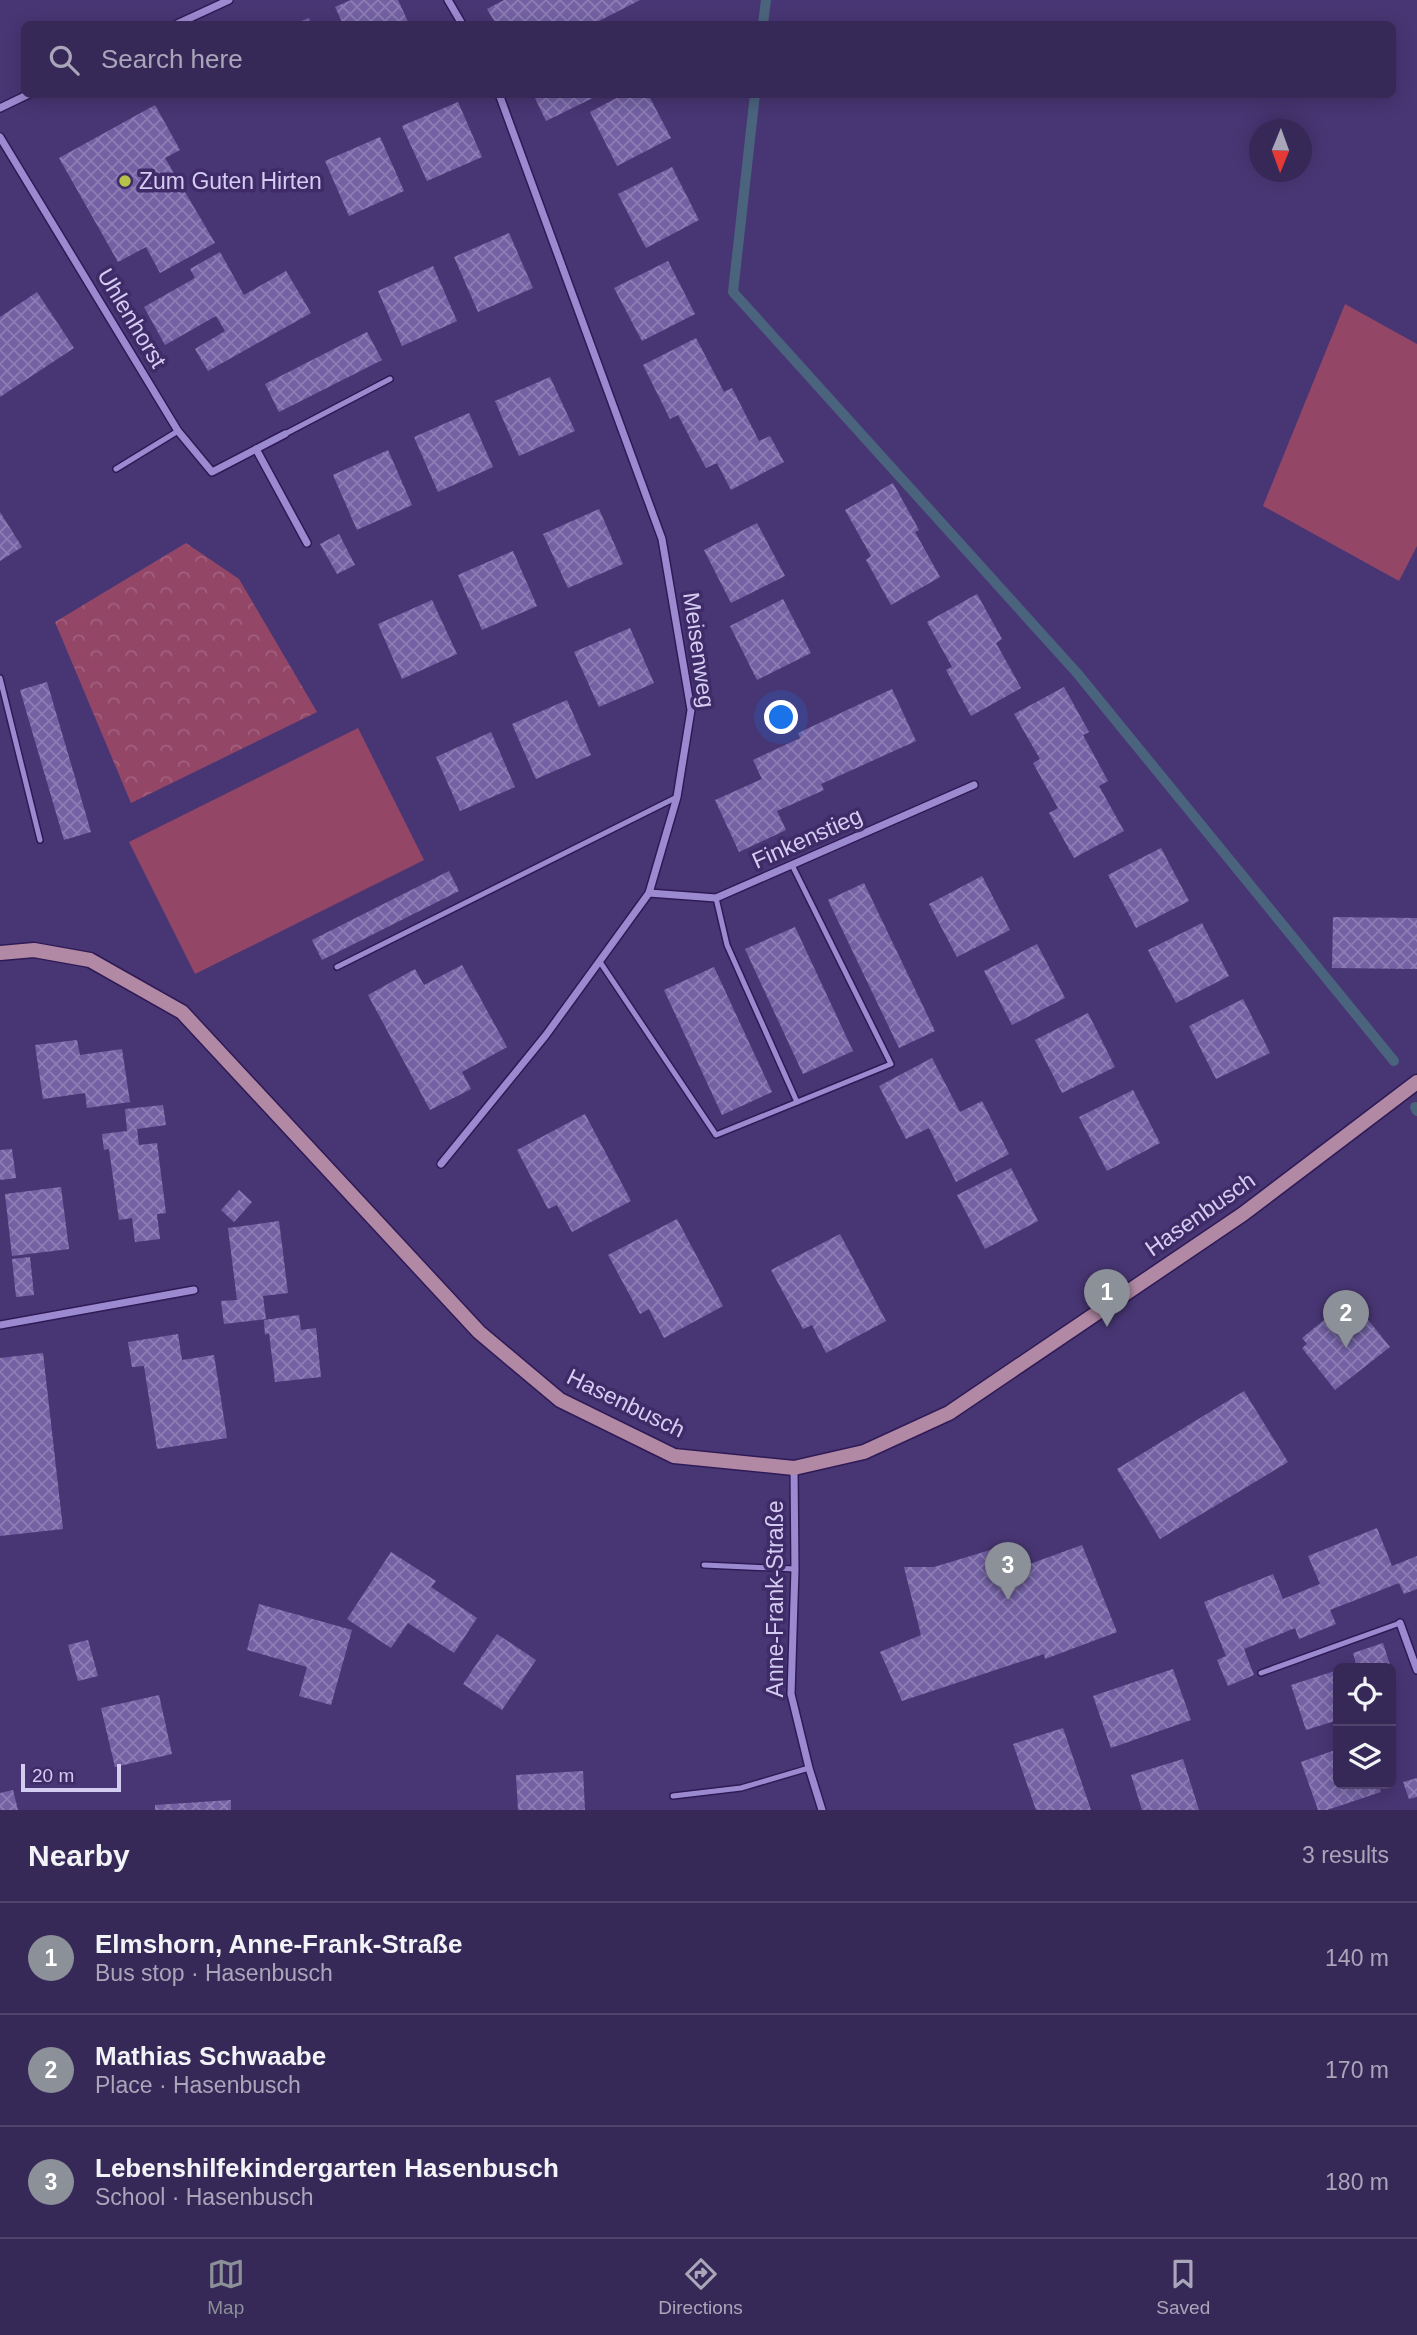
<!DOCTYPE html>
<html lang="en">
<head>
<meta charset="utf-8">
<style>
	:root { --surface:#362857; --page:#3d305d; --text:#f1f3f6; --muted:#aaa6ba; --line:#50446d; --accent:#8c9099 }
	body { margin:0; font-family:Arial,sans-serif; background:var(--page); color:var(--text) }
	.controls { position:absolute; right:21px; bottom:21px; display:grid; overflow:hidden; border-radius:10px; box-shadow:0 4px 18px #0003 }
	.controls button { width:63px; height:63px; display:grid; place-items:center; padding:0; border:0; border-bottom:2px solid var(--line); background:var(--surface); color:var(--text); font:35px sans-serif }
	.compass { position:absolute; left:1249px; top:119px; width:63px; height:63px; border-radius:50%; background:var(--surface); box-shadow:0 4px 18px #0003; rotate:181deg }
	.scale { position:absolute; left:21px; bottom:18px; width:100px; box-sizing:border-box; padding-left:7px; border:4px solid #d4ccf1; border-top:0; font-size:19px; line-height:24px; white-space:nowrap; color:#d4ccf1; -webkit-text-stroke:5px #3e2b68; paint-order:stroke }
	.you { position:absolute; left:782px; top:718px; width:24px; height:24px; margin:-18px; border:5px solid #fff; border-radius:50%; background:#1a73e8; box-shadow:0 0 0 10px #1a73e833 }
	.badge { display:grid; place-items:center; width:46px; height:46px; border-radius:50%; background:var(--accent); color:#fff; font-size:23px; font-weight:700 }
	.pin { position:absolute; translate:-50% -58px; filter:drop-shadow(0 2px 4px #0008) }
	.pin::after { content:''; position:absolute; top:37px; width:24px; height:21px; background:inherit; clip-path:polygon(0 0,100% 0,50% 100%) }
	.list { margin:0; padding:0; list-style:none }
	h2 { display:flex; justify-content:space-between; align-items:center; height:91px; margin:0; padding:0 28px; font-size:30px }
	h2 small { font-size:23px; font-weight:400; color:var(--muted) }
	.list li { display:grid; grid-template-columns:46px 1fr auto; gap:21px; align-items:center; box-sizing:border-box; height:112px; padding:0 28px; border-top:2px solid var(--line) }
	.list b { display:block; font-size:26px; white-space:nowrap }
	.list p { margin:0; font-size:23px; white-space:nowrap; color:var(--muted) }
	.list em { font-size:23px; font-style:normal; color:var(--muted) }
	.icon { flex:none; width:38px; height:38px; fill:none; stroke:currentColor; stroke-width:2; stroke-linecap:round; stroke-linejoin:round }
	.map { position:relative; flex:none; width:1417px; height:1810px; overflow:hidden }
	.search { position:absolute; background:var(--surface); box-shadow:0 4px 18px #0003; left:21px; right:21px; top:21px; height:77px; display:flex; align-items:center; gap:18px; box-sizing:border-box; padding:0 24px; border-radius:10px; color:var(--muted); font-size:26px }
	.sheet { height:427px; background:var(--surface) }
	nav { display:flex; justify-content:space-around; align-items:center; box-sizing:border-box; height:98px; border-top:2px solid var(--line); background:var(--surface); font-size:19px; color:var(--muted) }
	nav a { display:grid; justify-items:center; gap:4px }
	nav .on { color:var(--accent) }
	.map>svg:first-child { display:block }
</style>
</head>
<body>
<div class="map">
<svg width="1417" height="1810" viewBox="0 0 1417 1810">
	<defs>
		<pattern id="park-crowns" width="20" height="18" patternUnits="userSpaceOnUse" patternTransform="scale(1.75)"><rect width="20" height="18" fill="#944667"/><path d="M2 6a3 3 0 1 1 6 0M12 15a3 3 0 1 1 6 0" fill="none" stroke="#a2607d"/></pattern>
		<pattern id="building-cross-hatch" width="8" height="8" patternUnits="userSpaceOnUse" patternTransform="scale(1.75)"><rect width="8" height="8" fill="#7361a4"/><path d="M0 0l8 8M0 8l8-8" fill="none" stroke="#8c7eb5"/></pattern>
	</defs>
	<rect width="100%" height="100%" fill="#483674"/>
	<g fill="#944667">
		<path d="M1345,304L1417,344V546L1399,581L1263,506Z"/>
		<path d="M358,728L424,860L195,974L129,842Z"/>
	</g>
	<path fill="url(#park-crowns)" d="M186,543L239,579L317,712L131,803L55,622Z"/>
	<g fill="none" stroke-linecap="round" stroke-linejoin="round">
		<g stroke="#4b647e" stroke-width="10">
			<path d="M763,24L766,0"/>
			<path d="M755,94L733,292L1077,673L1394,1061"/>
			<path d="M1415,1107L1417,1111"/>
		</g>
	</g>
	<g fill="url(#building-cross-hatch)">
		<path d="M351,0H398L409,24H343L335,7Z"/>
		<path d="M504,0H640L593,24H496L487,9Z"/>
		<path d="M309,18L311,24H294Z"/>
		<path d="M533,94H601L546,121Z"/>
		<path d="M624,94H648L671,138L617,166L590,112Z"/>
		<path d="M458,102L482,157L427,181L402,126Z"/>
		<path d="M155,105L180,150L165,158L215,243L160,273L146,247L118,262L59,158Z"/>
		<path d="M380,137L404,191L349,216L325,161Z"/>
		<path d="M672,167L699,220L646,248L618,194Z"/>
		<path d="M509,233L533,288L478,312L454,257Z"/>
		<path d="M220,252L244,295L286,271L311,313L208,371L195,349L225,331L216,316L165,345L144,307L195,278L190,269Z"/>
		<path d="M668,261L695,314L642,341L614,288Z"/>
		<path d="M433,266L457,321L402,346L378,291Z"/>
		<path d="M37,292L74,348L0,397V317Z"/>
		<path d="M367,332L382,360L279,412L265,384Z"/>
		<path d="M696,338L724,392L732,388L759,441L770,436L784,462L731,490L717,463L706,468L678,415L670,419L643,365Z"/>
		<path d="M550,377L575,431L519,456L495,401Z"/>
		<path d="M469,413L493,467L438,492L414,437Z"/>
		<path d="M388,450L412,505L357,530L333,475Z"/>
		<path d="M893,483L919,530L915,532L940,577L891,605L866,560L871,556L845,510Z"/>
		<path d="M599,509L623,564L568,588L543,534Z"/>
		<path d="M0,512L22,547L0,561Z"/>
		<path d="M757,523L785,576L731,603L704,550Z"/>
		<path d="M339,534L355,565L337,574L320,544Z"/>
		<path d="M513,551L537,606L482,630L458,575Z"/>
		<path d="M977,594L1002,639L996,643L1021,688L971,716L946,670L952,667L927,622Z"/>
		<path d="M783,599L811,653L757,680L730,626Z"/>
		<path d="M432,600L457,654L402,679L378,624Z"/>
		<path d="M630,628L654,683L599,707L574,652Z"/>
		<path d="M47,682L91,832L64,840L20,690Z"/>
		<path d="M1064,687L1089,732L1083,735L1108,781L1099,786L1124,831L1074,858L1049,813L1058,808L1033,763L1040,759L1014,714Z"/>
		<path d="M892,689L916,741L821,784L824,790L777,811L786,830L739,852L715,800L762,779L753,760L800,738L798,733Z"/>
		<path d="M567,700L591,755L536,779L512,724Z"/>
		<path d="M491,732L515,787L460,811L436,757Z"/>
		<path d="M1161,848L1189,901L1136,928L1108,875Z"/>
		<path d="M449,871L459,891L322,960L312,940Z"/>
		<path d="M982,876L1010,930L957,957L929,904Z"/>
		<path d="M864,883L935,1031L899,1048L828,900Z"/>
		<path d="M1333,917L1417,918V969L1332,968Z"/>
		<path d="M1202,923L1229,976L1176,1003L1148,950Z"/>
		<path d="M795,927L853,1051L803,1074L745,949Z"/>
		<path d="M1037,944L1065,998L1012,1025L984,971Z"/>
		<path d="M462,965L507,1047L462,1072L471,1089L430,1110L368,995L415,969L424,985Z"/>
		<path d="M714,967L772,1092L722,1115L664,990Z"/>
		<path d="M1243,999L1270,1053L1216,1079L1189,1026Z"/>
		<path d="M1088,1013L1115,1067L1062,1093L1035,1040Z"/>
		<path d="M77,1040L80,1055L122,1049L130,1102L87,1108L85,1093L43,1099L35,1045Z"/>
		<path d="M932,1058L960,1112L982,1101L1009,1154L956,1182L929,1128L906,1139L879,1086Z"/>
		<path d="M1133,1090L1160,1143L1107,1171L1079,1117Z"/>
		<path d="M163,1105L166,1125L137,1129L139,1145L157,1143L166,1213L157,1214L160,1239L135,1242L132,1218L119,1220L109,1149L104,1150L102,1134L127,1131L125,1109Z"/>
		<path d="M585,1114L631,1201L572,1232L557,1205L548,1209L517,1150Z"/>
		<path d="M12,1149L16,1178L0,1180V1150Z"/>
		<path d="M1011,1168L1038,1221L985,1249L957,1195Z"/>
		<path d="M61,1187L69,1249L12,1256L5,1194Z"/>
		<path d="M239,1190L252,1202L234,1222L221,1210Z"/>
		<path d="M677,1219L723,1306L664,1338L649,1309L640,1314L608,1255Z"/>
		<path d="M279,1221L288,1293L263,1296L266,1319L224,1324L221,1301L237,1300L228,1228Z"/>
		<path d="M840,1234L886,1321L826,1353L812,1325L803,1329L771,1270Z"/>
		<path d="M30,1257L34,1295L16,1297L12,1259Z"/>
		<path d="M1356,1305L1390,1347L1335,1390L1302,1348L1307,1344L1302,1338L1335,1311L1340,1318Z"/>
		<path d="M299,1315L301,1330L316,1328L321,1377L275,1382L269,1333L265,1335L264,1320Z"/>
		<path d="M178,1334L182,1360L214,1355L227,1438L157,1449L144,1366L132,1367L128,1342Z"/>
		<path d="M43,1353L63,1529L0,1536V1358Z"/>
		<path d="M1244,1391L1288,1462L1160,1539L1117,1469Z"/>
		<path d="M1377,1528L1392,1566L1417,1556V1589L1404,1594L1399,1583L1330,1610L1336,1624L1299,1639L1295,1628L1244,1649L1254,1675L1228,1686L1217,1660L1226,1656L1204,1602L1273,1574L1283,1599L1320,1584L1308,1556Z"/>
		<path d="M1007,1545L1016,1569L1082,1545L1117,1632L1045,1659L1044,1654L902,1701L880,1652L921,1635L904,1567H934Z"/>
		<path d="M391,1552L436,1581L431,1587L477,1618L454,1653L408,1623L391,1648L347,1619Z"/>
		<path d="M259,1604L352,1630L331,1705L299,1696L307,1667L247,1650Z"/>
		<path d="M497,1634L536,1660L502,1710L463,1684Z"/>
		<path d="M88,1640L98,1676L78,1681L68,1645Z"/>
		<path d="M1383,1643L1391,1668H1344L1356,1664L1353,1653Z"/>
		<path d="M1173,1669L1191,1720L1111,1748L1093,1696Z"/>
		<path d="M1338,1670V1720L1306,1730L1291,1685Z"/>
		<path d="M159,1695L172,1754L115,1767L101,1708Z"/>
		<path d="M1063,1728L1091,1810H1036L1013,1744Z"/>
		<path d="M1338,1749V1784H1378L1381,1792L1327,1810H1318L1301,1762Z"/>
		<path d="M1183,1759L1199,1810H1142L1131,1775Z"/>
		<path d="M583,1771L585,1810H518L516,1775Z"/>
		<path d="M1417,1778V1797L1409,1799L1403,1782Z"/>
		<path d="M13,1790L18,1810H0V1793Z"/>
		<path d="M231,1800V1810H155V1805Z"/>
	</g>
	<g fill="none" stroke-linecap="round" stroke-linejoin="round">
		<defs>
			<g id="lane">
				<path d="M285,434L390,379"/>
				<path d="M116,469L178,431"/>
				<path d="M0,678L40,840"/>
				<path d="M716,898L727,945L797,1102"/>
				<path d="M600,962L716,1135L891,1064L792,865"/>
				<path d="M337,967L677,797"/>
				<path d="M704,1565L795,1569"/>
				<path d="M1261,1673L1400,1623"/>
				<path d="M673,1796L741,1788L809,1768"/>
			</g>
			<g id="street">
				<path d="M448,0L462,24"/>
				<path d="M177,24L229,0"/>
				<path d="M0,108L29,94"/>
				<path d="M0,137L178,431L212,472L285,434"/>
				<path d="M256,449L307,543"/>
				<path d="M649,893L716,898L974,785"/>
				<path d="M441,1164L546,1035L649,893L677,797L691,710L662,539L499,94"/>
				<path d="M0,1325L194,1290"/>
				<path d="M794,1468L795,1569L791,1694L809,1768L822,1810"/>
				<path d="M1400,1623L1417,1670"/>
			</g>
			<path id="secondary" d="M0,953L34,950L90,960L182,1012L479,1332L560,1400L674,1456L794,1468L864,1452L949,1413L1243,1214L1417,1082"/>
		</defs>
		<use href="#lane" stroke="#2f1a56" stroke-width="8"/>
		<use href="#street" stroke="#2f1a56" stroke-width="10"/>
		<use href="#secondary" stroke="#2f1a56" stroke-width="17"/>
		<use href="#lane" stroke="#9c8ad1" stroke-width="5"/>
		<use href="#street" stroke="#9c8ad1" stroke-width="7"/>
		<use href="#secondary" stroke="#b189a5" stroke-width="14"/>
	</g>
	<circle fill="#b5c249" stroke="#3e2b68" stroke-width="2.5" cx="125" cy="181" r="7"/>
	<g text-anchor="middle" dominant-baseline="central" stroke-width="7" stroke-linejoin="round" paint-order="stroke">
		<g font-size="23" fill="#d4ccf1" stroke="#3e2b68" text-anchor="start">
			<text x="139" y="181">Zum Guten Hirten</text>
		</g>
		<g font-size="23" fill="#d4ccf1" stroke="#3e2b68">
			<text transform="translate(132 318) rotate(59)">Uhlenhorst</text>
			<text transform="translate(699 650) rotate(82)">Meisenweg</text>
			<text transform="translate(807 838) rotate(-24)">Finkenstieg</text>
			<text transform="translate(1200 1214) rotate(-35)">Hasenbusch</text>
			<text transform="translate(626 1403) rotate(26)">Hasenbusch</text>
			<text transform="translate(775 1599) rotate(-90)">Anne-Frank-Straße</text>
		</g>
	</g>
</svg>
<div class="controls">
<button><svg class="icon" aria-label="locate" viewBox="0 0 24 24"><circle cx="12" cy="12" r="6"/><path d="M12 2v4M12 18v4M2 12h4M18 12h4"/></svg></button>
<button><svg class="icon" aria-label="layers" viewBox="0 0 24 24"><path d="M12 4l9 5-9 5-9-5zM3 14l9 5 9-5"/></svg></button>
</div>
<svg class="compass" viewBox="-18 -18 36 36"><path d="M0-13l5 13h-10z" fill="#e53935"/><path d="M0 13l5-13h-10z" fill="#aaa6ba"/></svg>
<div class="scale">20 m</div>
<div class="you"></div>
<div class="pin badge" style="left:1107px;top:1327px">1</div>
<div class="pin badge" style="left:1346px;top:1348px">2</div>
<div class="pin badge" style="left:1008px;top:1600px">3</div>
<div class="search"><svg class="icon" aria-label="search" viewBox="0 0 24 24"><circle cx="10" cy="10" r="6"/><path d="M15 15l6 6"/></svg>Search here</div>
</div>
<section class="sheet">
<h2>Nearby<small>3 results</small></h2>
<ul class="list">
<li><span class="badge">1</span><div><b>Elmshorn, Anne-Frank-Straße</b><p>Bus stop · Hasenbusch</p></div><em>140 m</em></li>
<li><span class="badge">2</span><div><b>Mathias Schwaabe</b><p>Place · Hasenbusch</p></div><em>170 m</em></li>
<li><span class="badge">3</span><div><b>Lebenshilfekindergarten Hasenbusch</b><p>School · Hasenbusch</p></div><em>180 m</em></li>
</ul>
</section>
<nav>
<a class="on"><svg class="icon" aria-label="map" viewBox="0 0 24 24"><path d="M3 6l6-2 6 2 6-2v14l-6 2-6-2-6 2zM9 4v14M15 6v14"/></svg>Map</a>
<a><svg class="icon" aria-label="directions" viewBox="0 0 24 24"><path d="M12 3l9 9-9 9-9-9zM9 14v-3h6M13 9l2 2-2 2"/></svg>Directions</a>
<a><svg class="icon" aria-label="saved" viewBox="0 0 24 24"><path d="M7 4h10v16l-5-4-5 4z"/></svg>Saved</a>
</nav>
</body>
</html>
